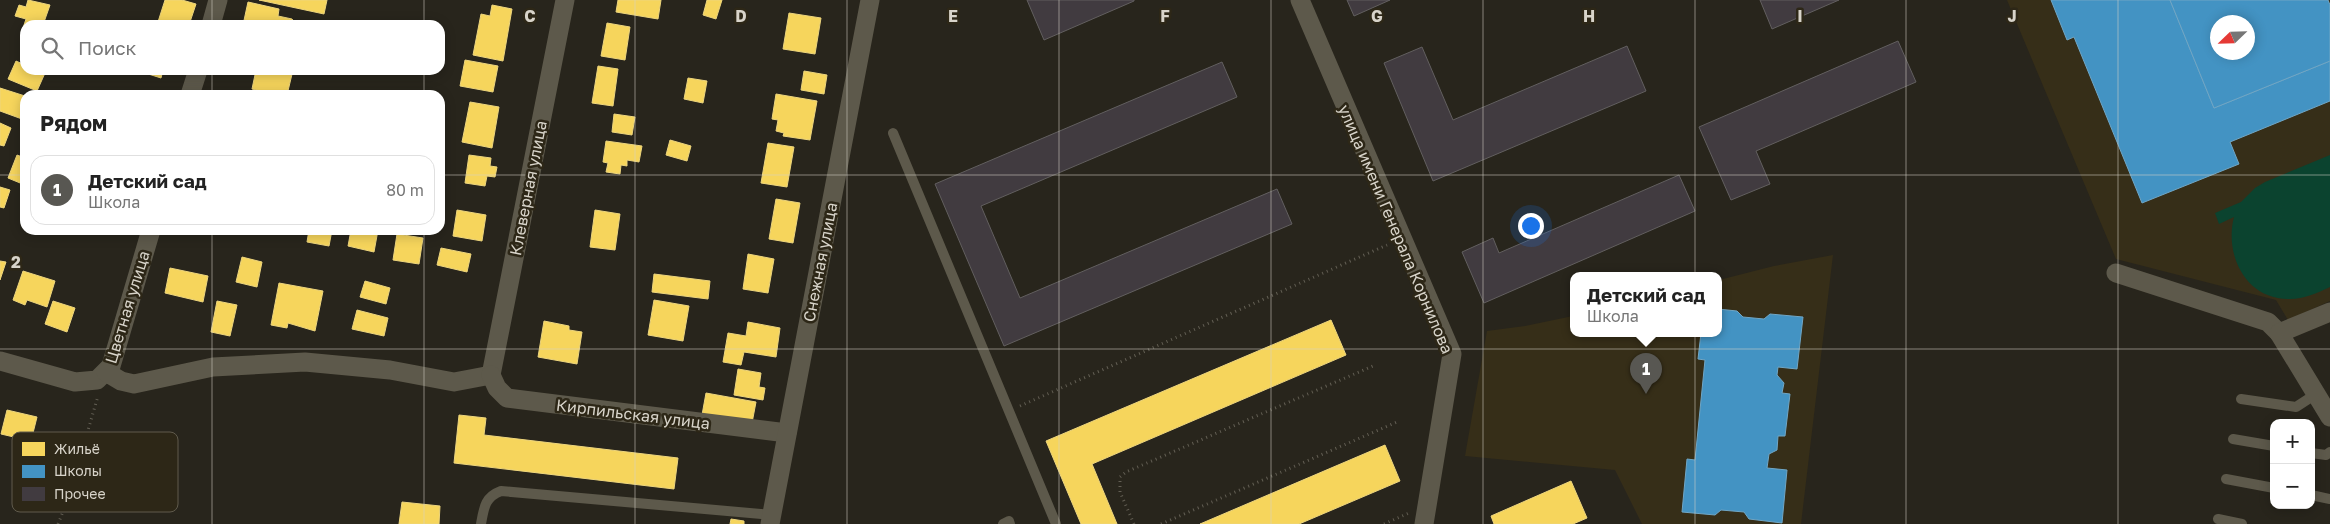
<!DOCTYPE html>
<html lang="ru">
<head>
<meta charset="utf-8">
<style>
	:root { --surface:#fff; --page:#f2f2f2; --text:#222; --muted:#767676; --line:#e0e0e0; --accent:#585752 }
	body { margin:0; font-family:"Golos Text",sans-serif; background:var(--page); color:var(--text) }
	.controls { position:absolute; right:15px; bottom:15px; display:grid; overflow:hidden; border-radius:10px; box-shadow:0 2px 12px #0003 }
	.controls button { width:45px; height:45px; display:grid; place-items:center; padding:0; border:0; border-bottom:1px solid var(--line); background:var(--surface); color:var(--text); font:25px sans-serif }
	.compass { position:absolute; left:2210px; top:15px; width:45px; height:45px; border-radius:50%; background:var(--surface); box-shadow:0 2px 12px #0003; rotate:247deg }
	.you { position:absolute; left:1530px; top:225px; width:18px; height:18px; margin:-12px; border:4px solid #fff; border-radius:50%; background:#1a73e8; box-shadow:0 0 0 8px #1a73e833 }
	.badge { display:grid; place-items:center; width:32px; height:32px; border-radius:50%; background:var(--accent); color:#fff; font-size:16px; font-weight:700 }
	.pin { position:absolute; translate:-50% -41px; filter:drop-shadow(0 1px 2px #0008) }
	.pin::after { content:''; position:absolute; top:26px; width:18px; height:15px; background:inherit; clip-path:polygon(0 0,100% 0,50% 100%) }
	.popup { position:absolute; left:1570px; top:272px; width:152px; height:65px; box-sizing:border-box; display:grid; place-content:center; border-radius:10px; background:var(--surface); filter:drop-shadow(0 1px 4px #0005); font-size:16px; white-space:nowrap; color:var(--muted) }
	.popup b { font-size:19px; color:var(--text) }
	.popup::after { content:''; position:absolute; left:50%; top:100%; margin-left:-10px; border:10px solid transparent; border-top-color:var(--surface) }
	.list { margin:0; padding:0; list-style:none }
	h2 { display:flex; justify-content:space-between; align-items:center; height:65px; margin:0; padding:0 20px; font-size:21px }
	h2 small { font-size:16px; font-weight:400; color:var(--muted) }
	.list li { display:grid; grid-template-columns:32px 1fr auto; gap:15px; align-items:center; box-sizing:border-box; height:70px; margin:0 10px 10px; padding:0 10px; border:1px solid var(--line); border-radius:15px }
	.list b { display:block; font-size:19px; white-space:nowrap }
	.list p { margin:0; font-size:16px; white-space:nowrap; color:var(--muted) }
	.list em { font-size:16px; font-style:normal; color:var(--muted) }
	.icon { flex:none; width:28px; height:28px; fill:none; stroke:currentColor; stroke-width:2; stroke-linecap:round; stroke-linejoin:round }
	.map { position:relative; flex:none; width:2330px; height:524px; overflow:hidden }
	.search { position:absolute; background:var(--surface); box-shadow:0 2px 12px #0003; left:20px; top:20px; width:425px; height:55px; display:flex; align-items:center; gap:12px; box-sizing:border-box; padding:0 18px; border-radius:15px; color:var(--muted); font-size:19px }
	.panel { position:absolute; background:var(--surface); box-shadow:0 2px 12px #0003; left:20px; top:90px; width:425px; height:145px; border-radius:15px }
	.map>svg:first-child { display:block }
</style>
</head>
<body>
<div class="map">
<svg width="2330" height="524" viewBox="0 0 2330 524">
	<rect width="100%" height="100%" fill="#28251c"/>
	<g fill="#362e18" fill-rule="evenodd">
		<path d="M2007,0H2330V301L2288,320L2276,300L2116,259ZM2218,22H2248V52H2218Z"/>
		<path d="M1833,255L1801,524H1642L1615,470L1465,456L1487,331L1525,326L1573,316L1574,333H1718L1719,280L1774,266Z"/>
	</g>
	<path fill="#0b432f" d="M2330,155V287C2317,293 2304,299 2290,299C2246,300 2224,255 2234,217L2219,224L2215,213L2241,202L2255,188L2265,182Z"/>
	<g fill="#f6d55c" stroke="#edd57d">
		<path d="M28,0L50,5L43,25H25V31H22L26,19L15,16L19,5L26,7Z"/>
		<path d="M165,0H182L196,4L189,25H157Z"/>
		<path d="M259,0H327L324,14Z"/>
		<path d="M618,0H661L658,19L616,12Z"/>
		<path d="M707,0H722L716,19L703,15Z"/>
		<path d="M248,2L279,9L278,16L292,19L297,25H243Z"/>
		<path d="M492,5L512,9L503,61L473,55L481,14L490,16Z"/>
		<path d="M789,13L821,18L815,54L783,49Z"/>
		<path d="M607,23L630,27L625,60L601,56Z"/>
		<path d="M465,60L498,66L493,92L460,86Z"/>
		<path d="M16,61L25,65V70H38L45,73L37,91L8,79Z"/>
		<path d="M598,66L618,69L613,106L592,103Z"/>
		<path d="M143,70H175L174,74L163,70L161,78L142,72Z"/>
		<path d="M256,70H293L287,95H277L252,89Z"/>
		<path d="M804,71L827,75L824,94L801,90Z"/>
		<path d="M688,78L707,81L703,103L684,99Z"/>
		<path d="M0,88L25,96L22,119L0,111Z"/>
		<path d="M776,94L817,101L810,140L783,136L784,133L776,131L778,120L772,119Z"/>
		<path d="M470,102L499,107L492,148L462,142Z"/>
		<path d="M614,114L635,117L632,135L612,132Z"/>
		<path d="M0,123L11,128L4,146L0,145Z"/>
		<path d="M670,140L691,146L687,161L666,155Z"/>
		<path d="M606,141L642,146L639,162L627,160V166L621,165L620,174L606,172L608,163L603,162Z"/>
		<path d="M768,143L794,147L787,187L761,183Z"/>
		<path d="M17,155L25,158V185L8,178Z"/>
		<path d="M469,155L491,158L490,166L497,167L495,177L487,176L485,186L465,183Z"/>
		<path d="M0,187L10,190L4,208L0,207Z"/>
		<path d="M776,199L800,203L793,243L769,239Z"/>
		<path d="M457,210L486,215L482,241L453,236Z"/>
		<path d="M595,210L620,214L615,250L590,247Z"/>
		<path d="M309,230H332L329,246L307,242Z"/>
		<path d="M351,230H378L374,252L348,246Z"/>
		<path d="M397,234L423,238L419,264L393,260Z"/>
		<path d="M441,248L471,254L467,272L437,265Z"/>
		<path d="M748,254L774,259L768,293L743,289Z"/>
		<path d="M242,257L262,262L257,287L236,282Z"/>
		<path d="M0,261L6,262L0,280Z"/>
		<path d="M170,268L208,276L203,302L165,293Z"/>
		<path d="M23,271L55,281L47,307L27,300L25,305L13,300Z"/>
		<path d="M654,274L710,281L708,299L652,292Z"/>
		<path d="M365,281L390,288L386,304L360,297Z"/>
		<path d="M279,283L323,291L315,331L288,323L287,328L271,325Z"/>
		<path d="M654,300L689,306L683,341L648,335Z"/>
		<path d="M53,301L75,308L67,332L45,324Z"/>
		<path d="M217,301L237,305L230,336L211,332Z"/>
		<path d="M357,310L388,318L384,336L352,329Z"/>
		<path d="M1331,320L1346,355L1092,464L1117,524H1081L1046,441Z"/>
		<path d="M544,321L569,326V330L582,332L577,364L538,357Z"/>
		<path d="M748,322L780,328L776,357L744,352L741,365L723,362L728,333L746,336Z"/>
		<path d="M738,369L761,373L759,387L765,388L763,400L734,395Z"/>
		<path d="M706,393L756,402L752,423L702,415Z"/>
		<path d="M7,410L37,417L31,441L1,434Z"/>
		<path d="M459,415L486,418L484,435L678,458L674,489L454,463Z"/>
		<path d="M1385,445L1400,481L1299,524H1200Z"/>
		<path d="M1571,481L1587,518L1573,524H1494L1491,516Z"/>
		<path d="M402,502L440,506L439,524H399Z"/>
		<path d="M731,519L744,521V524H730Z"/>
	</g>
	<g fill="#4393c3" stroke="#70a6c5" fill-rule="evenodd">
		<path d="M2051,0H2170L2214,108L2330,61V101L2230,142L2239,164L2142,203L2074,37L2067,40Z"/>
		<path d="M2170,0H2328L2330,5V61L2214,108ZM2218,22H2248V52H2218Z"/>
		<path d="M1718,309L1737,311L1743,317L1764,319L1770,314L1803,317L1797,369L1778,367L1777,375L1784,383L1782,393L1790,394L1785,436H1778L1777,450L1769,454L1767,468L1787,470L1782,523L1749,519L1744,512L1721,510L1715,515L1682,512L1687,459L1695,460L1705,360L1698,359L1701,333H1718Z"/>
	</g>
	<g fill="#413b40" stroke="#625f5f">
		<path d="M1027,0H1134V1L1044,40Z"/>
		<path d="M1347,0H1390L1354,16Z"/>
		<path d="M1760,0H1839L1772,29Z"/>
		<path d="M1898,41L1916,82L1756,151L1770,184L1731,200L1699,127Z"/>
		<path d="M1627,46L1646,91L1433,181L1384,63L1422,47L1453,120Z"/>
		<path d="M1222,62L1237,97L981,206L1020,298L1277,189L1292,224L1004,346L935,184Z"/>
		<path d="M1679,175L1695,211L1484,303L1462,252L1493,238L1499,253Z"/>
	</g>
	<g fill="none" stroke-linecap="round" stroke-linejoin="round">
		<g stroke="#635f54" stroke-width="3" stroke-dasharray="1 4" stroke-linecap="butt">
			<path d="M1020,406L1387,245"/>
			<path d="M58,524L67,502L98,396"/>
			<path d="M1134,524L1120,492V477L1126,472L1373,366"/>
			<path d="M1161,524L1397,422"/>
			<path d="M1384,524L1409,513"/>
		</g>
		<g stroke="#5d594b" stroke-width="10">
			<path d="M893,133L1056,524"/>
			<path d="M2241,399L2296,407L2316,394"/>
			<path d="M2233,439L2274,446"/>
			<path d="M2311,453L2326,455L2330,452"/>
			<path d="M2226,479L2274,488"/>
			<path d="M2311,495L2330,499"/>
			<path d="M2218,519L2242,524"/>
			<path d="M481,524C484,507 485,497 501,491L772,515"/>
			<path d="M1003,524L1009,521L1010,524"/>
		</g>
		<g stroke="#5d594b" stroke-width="19">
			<path d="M1300,0L1452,354L1424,524"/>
			<path d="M211,25L218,0"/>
			<path d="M190,95L198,70"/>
			<path d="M2116,273L2268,322L2279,333"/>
			<path d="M2330,312L2279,333L2330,417"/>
			<path d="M0,361L75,382L97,380L111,366L151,230"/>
			<path d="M106,372L121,381L134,384L213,367L305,362L390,370L454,382L491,375"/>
			<path d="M491,375L565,0"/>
			<path d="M491,375L497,388L507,398L787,433"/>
			<path d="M770,524L870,0"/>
		</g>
	</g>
	<path fill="none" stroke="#d8d4ca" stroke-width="1" stroke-opacity="0.55" d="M212,0V25M424,0V25M635,0V524M847,0V524M1059,0V524M1271,0V524M1483,0V524M1695,0V524M1906,0V524M2118,0V524M212,70V95M424,70V95M0,175H25M440,175H2330M212,230V524M424,230V524M0,349H2330"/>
	<g text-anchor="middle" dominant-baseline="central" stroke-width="5" stroke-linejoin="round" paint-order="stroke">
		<g font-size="16" fill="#d8d4ca" stroke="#2d2717">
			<text transform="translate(528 188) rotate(-79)">Клеверная улица</text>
			<text transform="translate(1396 229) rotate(67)">улица имени Генерала Корнилова</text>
			<text transform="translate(820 262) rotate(-79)">Снежная улица</text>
			<text transform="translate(127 307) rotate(-73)">Цветная улица</text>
			<text transform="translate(633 414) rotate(7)">Кирпильская улица</text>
		</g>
	</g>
	<rect x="12" y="432" width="166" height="80" rx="8" fill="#2d2717" stroke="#605b4d" stroke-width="1"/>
	<rect x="22" y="442" width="23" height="14" fill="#f6d55c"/>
	<rect x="22" y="465" width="23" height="13" fill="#4393c3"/>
	<rect x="22" y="487" width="23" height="14" fill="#413b40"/>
	<g font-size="14" fill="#d8d4ca">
		<text x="54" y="454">Жильё</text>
		<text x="54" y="476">Школы</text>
		<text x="54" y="499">Прочее</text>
	</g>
	<g font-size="16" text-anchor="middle" font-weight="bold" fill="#d8d4ca" stroke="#2d2717" stroke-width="5" stroke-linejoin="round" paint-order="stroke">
		<text x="530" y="22">C</text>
		<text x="741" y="22">D</text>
		<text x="953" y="22">E</text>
		<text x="1165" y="22">F</text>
		<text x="1377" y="22">G</text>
		<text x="1589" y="22">H</text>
		<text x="1800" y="22">I</text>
		<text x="2012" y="22">J</text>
		<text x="16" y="268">2</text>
	</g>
</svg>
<div class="controls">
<button>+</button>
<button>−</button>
</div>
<svg class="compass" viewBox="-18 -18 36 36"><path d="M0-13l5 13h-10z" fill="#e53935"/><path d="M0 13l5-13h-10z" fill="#767676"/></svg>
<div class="you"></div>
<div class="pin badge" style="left:1646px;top:394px">1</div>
<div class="popup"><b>Детский сад</b>Школа</div>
<div class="search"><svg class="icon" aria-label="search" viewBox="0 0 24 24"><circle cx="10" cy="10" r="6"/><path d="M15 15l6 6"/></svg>Поиск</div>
<section class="panel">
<h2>Рядом<small></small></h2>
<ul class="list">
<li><span class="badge">1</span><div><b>Детский сад</b><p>Школа</p></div><em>80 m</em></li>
</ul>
</section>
</div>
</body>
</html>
